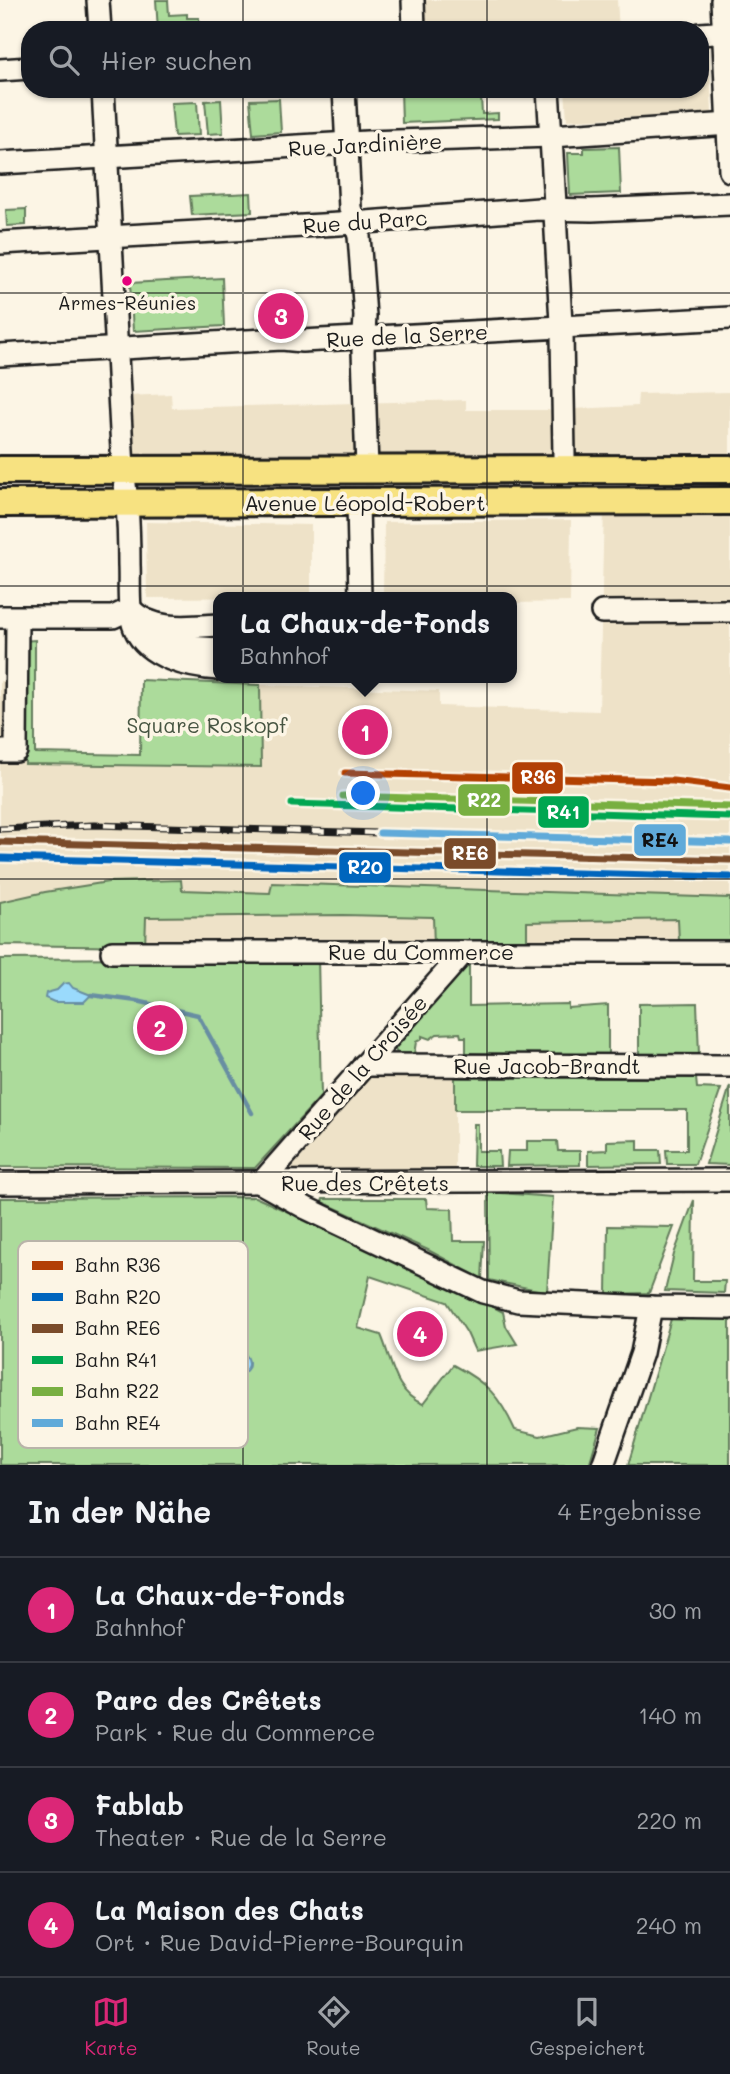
<!DOCTYPE html>
<html lang="de">
<head>
<meta charset="utf-8">
<style>
	:root { --surface:#171b24; --page:#242831; --text:#f1f3f6; --muted:#9ea1a6; --line:#363941; --accent:#db2777 }
	body { margin:0; font-family:Mali,sans-serif; background:var(--page); color:var(--text) }
	.you { position:absolute; left:364px; top:794px; width:24px; height:24px; margin:-18px; border:5px solid #fff; border-radius:50%; background:#1a73e8; box-shadow:0 0 0 10px #1a73e833 }
	.badge { display:grid; place-items:center; width:46px; height:46px; border-radius:50%; background:var(--accent); color:#fff; font-size:23px; font-weight:700 }
	.pin { position:absolute; translate:-50% -50%; border:4px solid #fff; box-shadow:0 2px 7px #0006 }
	.popup { position:absolute; left:213px; top:592px; width:304px; height:91px; box-sizing:border-box; display:grid; place-content:center; border-radius:14px; background:var(--surface); filter:drop-shadow(0 2px 5px #0005); font-size:23px; white-space:nowrap; color:var(--muted) }
	.popup b { font-size:26px; color:var(--text) }
	.popup::after { content:''; position:absolute; left:50%; top:100%; margin-left:-14px; border:14px solid transparent; border-top-color:var(--surface) }
	.list { margin:0; padding:0; list-style:none }
	h2 { display:flex; justify-content:space-between; align-items:center; height:91px; margin:0; padding:0 28px; font-size:30px }
	h2 small { font-size:23px; font-weight:400; color:var(--muted) }
	.list li { display:grid; grid-template-columns:46px 1fr auto; gap:21px; align-items:center; box-sizing:border-box; height:105px; padding:0 28px; border-top:2px solid var(--line) }
	.list b { display:block; font-size:26px; white-space:nowrap }
	.list p { margin:0; font-size:23px; white-space:nowrap; color:var(--muted) }
	.list em { font-size:23px; font-style:normal; color:var(--muted) }
	.icon { flex:none; width:38px; height:38px; fill:none; stroke:currentColor; stroke-width:2; stroke-linecap:round; stroke-linejoin:round }
	.map { position:relative; flex:none; width:730px; height:1465px; overflow:hidden }
	.search { position:absolute; background:var(--surface); box-shadow:0 2px 5px #0004; left:21px; right:21px; top:21px; height:77px; display:flex; align-items:center; gap:18px; box-sizing:border-box; padding:0 24px; border-radius:28px; color:var(--muted); font-size:26px }
	.sheet { height:511px; background:var(--surface) }
	nav { display:flex; justify-content:space-around; align-items:center; box-sizing:border-box; height:98px; border-top:2px solid var(--line); background:var(--surface); font-size:19px; color:var(--muted) }
	nav a { display:grid; justify-items:center; gap:4px }
	nav .on { color:var(--accent) }
	.map>svg:first-child { display:block }
</style>
</head>
<body>
<div class="map">
<svg width="730" height="1465" viewBox="0 0 730 1465">
	<rect width="100%" height="100%" fill="#fcf5e5"/>
	<filter id="ink" filterUnits="userSpaceOnUse"><feTurbulence type="fractalNoise" baseFrequency=".0143" numOctaves="2"/><feDisplacementMap in="SourceGraphic" scale="14" xChannelSelector="R" yChannelSelector="G"/><feConvolveMatrix kernelMatrix="1 2 1 2 8 2 1 2 1" color-interpolation-filters="sRGB"/></filter>
	<g filter="url(#ink)">
		<g fill="#eee2c8">
			<path d="M420,0H617L619,30H422Z"/>
			<path d="M709,42L712,114L567,120L565,89H700V43Z"/>
			<path d="M730,392V464L131,460L128,396L171,394L172,408L466,400V410H552L637,406L638,394Z"/>
			<path d="M604,507H730V898L272,883L271,893L182,890L181,880L108,882L45,892L0,902V681H22L25,764L261,766L260,685L439,691V706L599,711Z"/>
			<path d="M571,520L570,602L512,603V597H383L384,522Z"/>
			<path d="M146,522L311,525V597L147,598Z"/>
			<path d="M343,915L434,917V946L145,947L146,917Z"/>
			<path d="M679,919V942L527,945V922Z"/>
			<path d="M366,1068L455,1070V1174L275,1173Z"/>
		</g>
		<g fill="#acdb9b" stroke="#647c5c" stroke-width="2">
			<path d="M156,0H168L169,15L187,14V18H199V30H158Z"/>
			<path d="M401,89H493L494,96L481,97L482,114L498,113V119L402,123Z"/>
			<path d="M279,99L281,132L253,134L250,100Z"/>
			<path d="M221,100L223,133L208,134L205,101Z"/>
			<path d="M197,102L199,135L174,136L171,103Z"/>
			<path d="M619,147L621,193L570,195L568,153H584V148Z"/>
			<path d="M251,193L252,212L192,215L190,196Z"/>
			<path d="M26,209V225L7,226L6,210Z"/>
			<path d="M222,278L224,326L133,331L130,283Z"/>
			<path d="M35,640V753L140,755L141,680L260,685L261,767L25,764L22,641Z"/>
			<path d="M181,880L182,890L270,893L272,883L730,898V940L679,942L678,919L527,922V945L434,946L433,917L343,915L146,917L145,947L0,945V902L45,892L108,882Z"/>
			<path d="M318,957L321,1096L255,1168L0,1167V959Z"/>
			<path d="M469,964V1006L568,1004V1008L608,1005V1056L469,1053H466V1037H461L460,1033L437,1034L430,1039L422,1036V1039L416,1042L414,1054H398L394,1048Z"/>
			<path d="M697,1003L699,1055H639V1004Z"/>
			<path d="M455,1078H696L697,1088L721,1089L695,1164H667L666,1150H687V1110H455Z"/>
			<path d="M730,1086V1165L706,1164Z"/>
			<path d="M474,1124H478V1151H499L500,1166H473Z"/>
			<path d="M638,1140V1150H660L661,1164L588,1165V1151L607,1150V1141Z"/>
			<path d="M527,1141H557L558,1151H580V1165L507,1166L508,1151H527Z"/>
			<path d="M488,1192L553,1197L547,1292L489,1280Z"/>
			<path d="M255,1197L463,1291L503,1312L506,1326L517,1344L475,1351L467,1333L447,1302L370,1276L358,1328L381,1335C392,1360 394,1393 423,1404L453,1365C487,1383 499,1395 515,1430L540,1436L577,1427L600,1428L589,1465H0V1198Z"/>
			<path d="M323,1199H426L427,1208L452,1209L453,1241H484L482,1279L428,1250L322,1202Z"/>
			<path d="M694,1200L693,1281H725L724,1293L665,1291L674,1254Z"/>
			<path d="M608,1226L674,1227L649,1293L607,1294Z"/>
			<path d="M730,1318V1465H628L671,1319Z"/>
		</g>
		<g fill="#9adafc" stroke="#688ea2" stroke-width="2">
			<path d="M69,983L73,988L91,995L84,1002H54L45,998L46,993L57,990L63,984Z"/>
			<circle cx="238" cy="1363" r="11"/>
		</g>
		<g fill="none" stroke-linecap="round" stroke-linejoin="round">
			<path stroke="#688ea2" stroke-width="4.5" d="M91,995L137,1001L198,1015L252,1113"/>
			<defs>
				<g id="minor">
					<path d="M98,0L100,30"/>
					<path d="M413,0L414,30"/>
					<path d="M722,0L730,171"/>
					<path d="M700,34L730,32"/>
					<path d="M0,70L30,68"/>
					<path d="M103,89L123,469C128,501 129,532 129,565C130,585 127,610 135,629C148,658 189,667 218,669"/>
					<path d="M344,89L350,208L359,236L365,316L363,351L367,468"/>
					<path d="M548,89L555,204"/>
					<path d="M0,163L367,142L551,136L730,124"/>
					<path d="M555,214L561,323"/>
					<path d="M0,243L339,224L539,209L592,210L730,204"/>
					<path d="M562,334L564,456"/>
					<path d="M0,355L282,339L302,341L730,318"/>
					<path d="M358,502L360,597"/>
					<path d="M130,609C153,632 188,627 218,625"/>
					<path d="M602,612L730,611"/>
					<path d="M0,617H113L130,609"/>
					<path d="M151,638L172,646L218,649"/>
					<path d="M0,751H16L17,618"/>
					<path d="M112,952H730"/>
					<path d="M464,952L261,1183L306,1208L483,1292L518,1301L651,1307L730,1308"/>
					<path d="M364,1065L730,1066"/>
					<path d="M0,1183L730,1180"/>
					<path d="M603,1465L642,1353L651,1307"/>
				</g>
				<g id="major">
					<path d="M0,470L730,469"/>
					<path d="M0,503L730,501"/>
				</g>
			</defs>
			<use href="#minor" stroke="#1c1c1c" stroke-width="26"/>
			<use href="#major" stroke="#1c1c1c" stroke-width="32"/>
			<use href="#minor" stroke="#fcf5e5" stroke-width="21"/>
			<use href="#major" stroke="#f7e281" stroke-width="26"/>
			<defs>
				<path id="rail" d="M0,829L94,825L380,833"/>
			</defs>
			<use href="#rail" stroke="#1c1c1c" stroke-width="7"/>
			<use href="#rail" stroke="#fcf5e5" stroke-width="4.5" stroke-dasharray="13" stroke-linecap="butt"/>
			<defs>
				<path id="rail-1" d="M345,773L673,781L730,788"/>
				<path id="rail-2" d="M0,858L730,877"/>
				<path id="rail-3" d="M0,842L730,860"/>
				<path id="rail-4" d="M292,804L730,817"/>
				<path id="rail-5" d="M343,796L730,807"/>
				<path id="rail-6" d="M380,833L730,842"/>
			</defs>
			<use href="#rail-1" stroke="#fcf5e5" stroke-width="12"/>
			<use href="#rail-2" stroke="#fcf5e5" stroke-width="12"/>
			<use href="#rail-3" stroke="#fcf5e5" stroke-width="12"/>
			<use href="#rail-4" stroke="#fcf5e5" stroke-width="12"/>
			<use href="#rail-5" stroke="#fcf5e5" stroke-width="12"/>
			<use href="#rail-6" stroke="#fcf5e5" stroke-width="12"/>
			<use href="#rail-1" stroke="#b23f06" stroke-width="7"/>
			<use href="#rail-2" stroke="#0065bd" stroke-width="7"/>
			<use href="#rail-3" stroke="#7a4b2a" stroke-width="7"/>
			<use href="#rail-4" stroke="#00a651" stroke-width="7"/>
			<use href="#rail-5" stroke="#78af41" stroke-width="7"/>
			<use href="#rail-6" stroke="#60aad9" stroke-width="7"/>
		</g>
	</g>
	<path fill="none" stroke="#1c1c1c" stroke-width="2" stroke-opacity="0.55" d="M243,0V30M487,0V30M243,89V1465M487,89V1465M0,293H730M0,586H730M0,879H730M0,1172H730"/>
	<circle fill="#e5007d" stroke="#fcf5e5" stroke-width="2.5" cx="127" cy="281" r="6"/>
	<g text-anchor="middle" dominant-baseline="central" stroke-width="7" stroke-linejoin="round" paint-order="stroke">
		<g font-size="19" fill="#1c1c1c" stroke="#fcf5e5">
			<text x="127" y="302">Armes-Réunies</text>
		</g>
		<g font-size="21" fill="#1c1c1c" stroke="#fcf5e5">
			<text transform="translate(365 144) rotate(-3)">Rue Jardinière</text>
			<text transform="translate(365 221) rotate(-4)">Rue du Parc</text>
			<text transform="translate(407 335) rotate(-3)">Rue de la Serre</text>
			<text x="365" y="502">Avenue Léopold-Robert</text>
			<text x="421" y="951">Rue du Commerce</text>
			<text x="547" y="1065">Rue Jacob-Brandt</text>
			<text transform="translate(362 1067) rotate(-49)">Rue de la Croisée</text>
			<text x="365" y="1182">Rue des Crêtets</text>
		</g>
		<g font-size="21" fill="#475542" stroke="#fcf5e5">
			<text x="207" y="724">Square Roskopf</text>
		</g>
	</g>
	<rect x="18" y="1241" width="230" height="207" rx="10" fill="#fcf5e5" stroke="#b9b4a9" stroke-width="2"/>
	<rect x="32" y="1261" width="31" height="9" fill="#b23f06"/>
	<rect x="32" y="1293" width="31" height="8" fill="#0065bd"/>
	<rect x="32" y="1324" width="31" height="9" fill="#7a4b2a"/>
	<rect x="32" y="1356" width="31" height="8" fill="#00a651"/>
	<rect x="32" y="1387" width="31" height="9" fill="#78af41"/>
	<rect x="32" y="1419" width="31" height="8" fill="#60aad9"/>
	<g font-size="19" fill="#1c1c1c">
		<text x="75" y="1272">Bahn R36</text>
		<text x="75" y="1304">Bahn R20</text>
		<text x="75" y="1335">Bahn RE6</text>
		<text x="75" y="1367">Bahn R41</text>
		<text x="75" y="1398">Bahn R22</text>
		<text x="75" y="1430">Bahn RE4</text>
	</g>
	<g stroke="#fcf5e5" stroke-width="2.5">
		<rect x="511" y="761" width="53" height="34" rx="7" fill="#b23f06"/>
		<rect x="457" y="783" width="54" height="34" rx="7" fill="#78af41"/>
		<rect x="537" y="795" width="53" height="34" rx="7" fill="#00a651"/>
		<rect x="633" y="823" width="54" height="34" rx="7" fill="#60aad9"/>
		<rect x="443" y="837" width="54" height="33" rx="7" fill="#7a4b2a"/>
		<rect x="338" y="851" width="54" height="33" rx="7" fill="#0065bd"/>
	</g>
	<g font-size="19" text-anchor="middle" font-weight="bold" fill="#fff">
		<text x="538" y="784">R36</text>
		<text x="484" y="807">R22</text>
		<text x="563" y="819">R41</text>
		<text x="470" y="860">RE6</text>
		<text x="365" y="874">R20</text>
	</g>
	<g font-size="19" text-anchor="middle" font-weight="bold" fill="#111">
		<text x="660" y="847">RE4</text>
	</g>
</svg>
<div class="you"></div>
<div class="pin badge" style="left:365px;top:732px">1</div>
<div class="popup"><b>La Chaux-de-Fonds</b>Bahnhof</div>
<div class="pin badge" style="left:160px;top:1028px">2</div>
<div class="pin badge" style="left:281px;top:316px">3</div>
<div class="pin badge" style="left:420px;top:1334px">4</div>
<div class="search"><svg class="icon" aria-label="search" viewBox="0 0 24 24"><circle cx="10" cy="10" r="6"/><path d="M15 15l6 6"/></svg>Hier suchen</div>
</div>
<section class="sheet">
<h2>In der Nähe<small>4 Ergebnisse</small></h2>
<ul class="list">
<li><span class="badge">1</span><div><b>La Chaux-de-Fonds</b><p>Bahnhof</p></div><em>30 m</em></li>
<li><span class="badge">2</span><div><b>Parc des Crêtets</b><p>Park · Rue du Commerce</p></div><em>140 m</em></li>
<li><span class="badge">3</span><div><b>Fablab</b><p>Theater · Rue de la Serre</p></div><em>220 m</em></li>
<li><span class="badge">4</span><div><b>La Maison des Chats</b><p>Ort · Rue David-Pierre-Bourquin</p></div><em>240 m</em></li>
</ul>
</section>
<nav>
<a class="on"><svg class="icon" aria-label="map" viewBox="0 0 24 24"><path d="M3 6l6-2 6 2 6-2v14l-6 2-6-2-6 2zM9 4v14M15 6v14"/></svg>Karte</a>
<a><svg class="icon" aria-label="directions" viewBox="0 0 24 24"><path d="M12 3l9 9-9 9-9-9zM9 14v-3h6M13 9l2 2-2 2"/></svg>Route</a>
<a><svg class="icon" aria-label="saved" viewBox="0 0 24 24"><path d="M7 4h10v16l-5-4-5 4z"/></svg>Gespeichert</a>
</nav>
</body>
</html>
